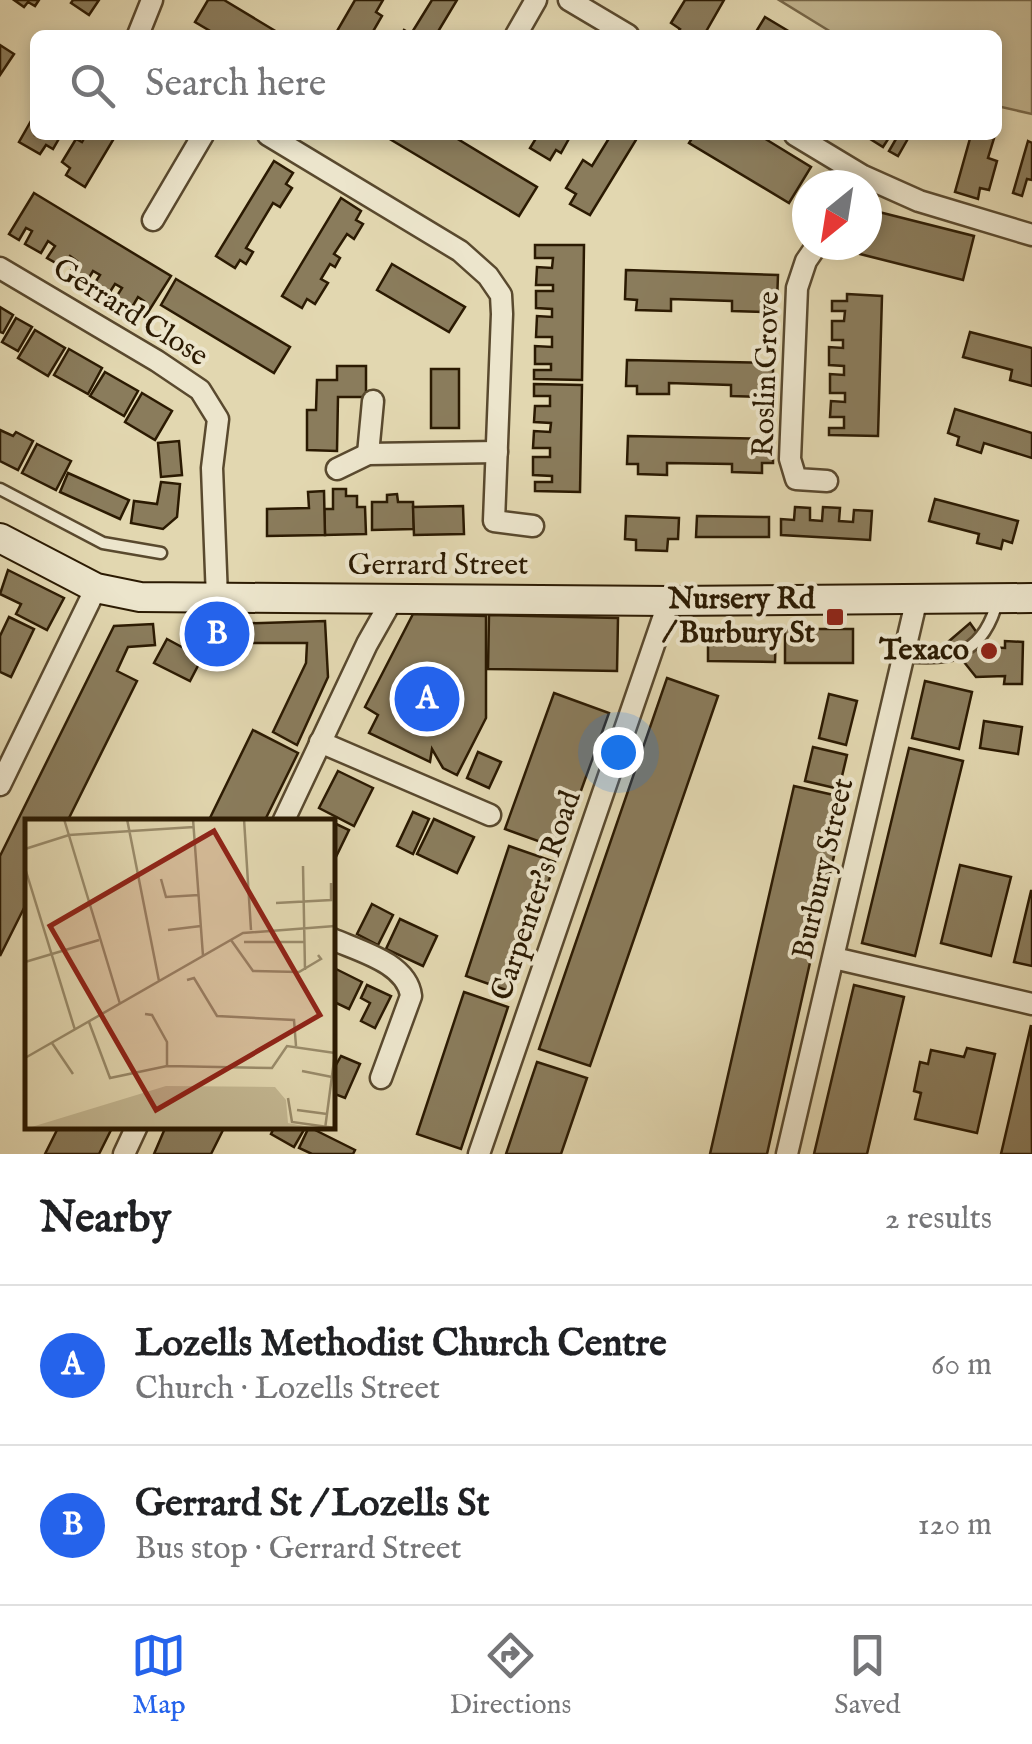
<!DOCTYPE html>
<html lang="en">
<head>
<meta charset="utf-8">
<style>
	:root { --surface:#fff; --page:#f6f6f6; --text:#202124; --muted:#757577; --line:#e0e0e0; --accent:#2563eb }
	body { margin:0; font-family:"IM FELL English",serif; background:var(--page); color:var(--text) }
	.compass { position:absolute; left:792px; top:170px; width:90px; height:90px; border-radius:50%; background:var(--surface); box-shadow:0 5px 15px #0003; rotate:210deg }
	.you { position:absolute; left:618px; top:752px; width:35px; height:35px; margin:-25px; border:8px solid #fff; border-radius:50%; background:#1a73e8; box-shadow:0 0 0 15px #1a73e833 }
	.badge { display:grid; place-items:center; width:65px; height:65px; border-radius:50%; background:var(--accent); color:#fff; font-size:32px; font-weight:700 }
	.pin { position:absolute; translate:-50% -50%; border:5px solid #fff; box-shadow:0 2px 10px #0006 }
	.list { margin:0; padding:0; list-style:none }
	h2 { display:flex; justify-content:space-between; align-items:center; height:130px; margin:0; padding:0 40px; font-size:42px }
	h2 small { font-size:32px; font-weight:400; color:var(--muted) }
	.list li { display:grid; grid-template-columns:65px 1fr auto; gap:30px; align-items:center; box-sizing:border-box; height:160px; padding:0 40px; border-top:2px solid var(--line) }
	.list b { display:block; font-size:38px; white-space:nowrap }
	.list p { margin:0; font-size:32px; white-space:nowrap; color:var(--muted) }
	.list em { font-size:32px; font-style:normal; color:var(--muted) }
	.icon { flex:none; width:55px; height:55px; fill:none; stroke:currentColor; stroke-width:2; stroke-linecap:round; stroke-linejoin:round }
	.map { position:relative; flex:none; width:1032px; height:1154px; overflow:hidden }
	.search { position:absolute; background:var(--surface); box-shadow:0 5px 15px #0003; left:30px; right:30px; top:30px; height:110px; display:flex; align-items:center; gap:25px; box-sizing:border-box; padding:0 35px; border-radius:15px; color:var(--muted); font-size:38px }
	.sheet { height:450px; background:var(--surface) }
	nav { display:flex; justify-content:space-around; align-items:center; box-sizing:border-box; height:140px; border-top:2px solid var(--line); background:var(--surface); font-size:28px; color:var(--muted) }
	nav a { display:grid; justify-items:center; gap:5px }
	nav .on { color:var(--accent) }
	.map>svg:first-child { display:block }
</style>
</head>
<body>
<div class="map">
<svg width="1032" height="1154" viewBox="0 0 1032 1154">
	<rect width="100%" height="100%" fill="#e2d7b0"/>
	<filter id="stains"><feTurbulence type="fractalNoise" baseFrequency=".002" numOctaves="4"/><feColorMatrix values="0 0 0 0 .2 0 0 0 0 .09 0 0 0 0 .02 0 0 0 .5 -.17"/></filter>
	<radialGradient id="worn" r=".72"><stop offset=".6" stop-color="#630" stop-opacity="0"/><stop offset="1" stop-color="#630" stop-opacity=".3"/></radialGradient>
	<path fill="#c3b792" stroke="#77684a" stroke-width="2.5" d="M779,0H1032V114L997,106V35H836Z"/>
	<g fill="#8a7c5c" stroke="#2b1a02" stroke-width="2.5">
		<path d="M14,0H39L35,6L28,2L24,7Z"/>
		<path d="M73,0H99L89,15L71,3Z"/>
		<path d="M208,0H224L282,35H217L195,22Z"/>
		<path d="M355,0H383L376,12L382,16L371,35H343L337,31Z"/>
		<path d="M432,0H457L436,35H401L404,30L411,34Z"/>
		<path d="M685,0H724L704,35H676L680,29L671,23Z"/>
		<path d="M765,17L795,35H754Z"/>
		<path d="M0,45L14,54L0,75Z"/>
		<path d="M35,114V135H61L53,149L46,145L40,154L19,142Z"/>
		<path d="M86,135H116L85,187L66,175L70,168L62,162L76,139L82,142Z"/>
		<path d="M383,135H451L537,187L519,216Z"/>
		<path d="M538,135H571L561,153L556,150L550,160L530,148Z"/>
		<path d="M611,135H639L590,215L570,204L576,194L566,188L583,160L592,166Z"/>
		<path d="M694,135H759L811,167L789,203L689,143Z"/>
		<path d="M869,135H910L898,156L889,151L896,139L890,136L883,147L867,137Z"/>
		<path d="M971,135H995L988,158L997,161L989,190L980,188L978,199L955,192Z"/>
		<path d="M1028,141L1032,143V180L1027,179L1022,196L1013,193Z"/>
		<path d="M274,161L293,173L286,184L292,188L280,207L273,203L246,248L253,252L246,264L240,260L235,268L216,256Z"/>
		<path d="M34,193L171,276L145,317L137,312L144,301L138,297L131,309L115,299L122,288L115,284L108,295L93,286L100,275L93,271L87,281L71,271L77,261L70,256L63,267L47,258L55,246L48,241L41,253L25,244L32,231L26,228L19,240L9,234Z"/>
		<path d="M341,198L361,211L356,220L363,224L354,239L347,234L334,254L340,258L335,267L330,264L321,279L328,283L315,304L307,299L302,308L282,296Z"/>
		<path d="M871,210L974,236L963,280L860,254L862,245H867Z"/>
		<path d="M535,245H584L582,380L534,379V370H551V364H535V346L552,347V337H536L537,316L552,317V309L536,308V291H553V285H536L537,267L552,268L553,258H535Z"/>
		<path d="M392,264L465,307L449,332L377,290Z"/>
		<path d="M626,270L778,275L777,302L766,301V312L732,311V301L671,299V311L636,310L637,300L625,299Z"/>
		<path d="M176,279L290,347L274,373L161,305Z"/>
		<path d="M847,294L882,296L878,436L829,435V428H844V417H830L831,401L845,402V393H830V374L844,375V366L829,365V347L843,348V340H832V321H844L845,311H832V301H847Z"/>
		<path d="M0,307L13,315L3,333L0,332Z"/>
		<path d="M16,318L32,327L18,351L2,342Z"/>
		<path d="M35,330L65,348L48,376L18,358Z"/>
		<path d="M970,332L1032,348V386L1010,380L1012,370L963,357Z"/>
		<path d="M69,349L102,368L88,394L54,375Z"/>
		<path d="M627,360L773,363V387H763V397L731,396V385L669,383V394H637V386H626Z"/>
		<path d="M337,366H366V397H338L337,451L307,450V410H316L317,380H337Z"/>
		<rect x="431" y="369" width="28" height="59"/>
		<path d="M105,372L138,391L124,416L90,396Z"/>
		<path d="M534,384L582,385L580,492L535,491V482H552V476L533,475V457H550V448H533L534,431L550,432L551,423L534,422L535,406H550V396H534Z"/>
		<path d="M142,393L172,411L155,440L125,422Z"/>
		<path d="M955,409L1032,433V458L984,443L981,453L957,445L959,437L948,433Z"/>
		<path d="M0,430L13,436L16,432L33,441L18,470L0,461Z"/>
		<path d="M628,436L773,439V463H762V473L732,472V464L667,463V475L638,474V464H627Z"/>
		<path d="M179,441L182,475L161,477L158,443Z"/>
		<path d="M37,444L71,461L56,490L22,473Z"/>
		<path d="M68,473L129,500L120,519L60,492Z"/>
		<path d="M161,482L180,484L177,517L163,529L131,523L134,501L157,504Z"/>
		<path d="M333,489H346V496H357V507H365L366,534L325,535L324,509H333Z"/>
		<path d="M324,491L325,535L267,536V509L309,508L308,492Z"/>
		<path d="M397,494L398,502H413L414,529L372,530V502H387V495Z"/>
		<path d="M935,499L1018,521L1012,543L1003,540L1001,549L977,543L979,534L929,521Z"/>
		<path d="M463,506L464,534L414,535L413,507Z"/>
		<path d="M795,507L810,508V520L822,521L823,507L840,508L839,521L853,522L854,510L872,511L870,540L781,535V519L794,520Z"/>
		<path d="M626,516L679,518L678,539H668L667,551L636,550V540L625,539Z"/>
		<path d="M697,516L769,517V537H696Z"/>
		<path d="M8,570L64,598L47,630L16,614L21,604L0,594Z"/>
		<path d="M413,614L486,616V718L457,775L443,768L432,749L430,762L369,733L378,715L365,707Z"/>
		<path d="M489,615L618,618L617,671L488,669Z"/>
		<path d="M9,617L34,629L11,677L0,672V636Z"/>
		<path d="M325,621L328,677L297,745L273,732L306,663L307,643H226L225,624Z"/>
		<path d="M970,623L987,647L1005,648V641L1023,642L1022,684H1004L1005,676L976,677L948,642Z"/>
		<path d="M153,624L155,645L128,647L117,671L137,681L67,822H28V900L0,956V856L114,626Z"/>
		<rect x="785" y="629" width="68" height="34"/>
		<path d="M708,630L776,631L775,662L708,661Z"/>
		<path d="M167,639L202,658L190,681L154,663Z"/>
		<path d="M667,678L718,696L590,1066L539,1049Z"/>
		<path d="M925,681L972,692L959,749L912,738Z"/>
		<path d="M554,693L609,713L560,849L505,829Z"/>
		<path d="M829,694L857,701L846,745L819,738Z"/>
		<path d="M984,721L1022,727L1018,754L980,748Z"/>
		<path d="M253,730L298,753L264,822H208Z"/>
		<path d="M813,747L847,755L839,789L805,781Z"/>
		<path d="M909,748L963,761L915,956L862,943Z"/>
		<path d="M478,752L501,762L489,788L467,778Z"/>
		<path d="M338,771L373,788L354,826L319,808Z"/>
		<path d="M794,786L847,798L767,1154H710Z"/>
		<path d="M413,812L429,819L413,854L397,846Z"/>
		<path d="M434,819L474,837L457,873L417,854Z"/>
		<path d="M332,822L349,830L333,863H332Z"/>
		<path d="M509,846L555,862L512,992L466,976Z"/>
		<path d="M960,865L1011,877L991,956L941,943Z"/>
		<path d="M1031,891H1032V966L1014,962Z"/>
		<path d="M372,904L393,915L378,945L357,934Z"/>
		<path d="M400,919L437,936L423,966L386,949Z"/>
		<path d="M332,967L362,982L349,1009L332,1001Z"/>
		<path d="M367,985L391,996L375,1028L361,1021L370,1003L361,998Z"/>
		<path d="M854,985L904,997L867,1154H814Z"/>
		<path d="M464,992L508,1007L461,1149L417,1134Z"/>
		<path d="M1031,1025L1032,1154H1001Z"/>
		<path d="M967,1048L995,1054L977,1133L915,1119L921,1093L914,1091L920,1062L928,1064L931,1050L964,1057Z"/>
		<path d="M341,1056L360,1064L345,1098L332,1093V1072Z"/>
		<path d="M537,1062L587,1078L561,1154H506Z"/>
		<path d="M59,1126H113L99,1154H45Z"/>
		<path d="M166,1126H225L211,1154H154Z"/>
		<path d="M275,1126H301L305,1128L294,1147L271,1134Z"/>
		<path d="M309,1127L355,1150L353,1154H312L299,1148Z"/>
	</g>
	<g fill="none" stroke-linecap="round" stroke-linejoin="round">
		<defs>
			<g id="lane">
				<path d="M0,489L103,543L161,553"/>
				<path d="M903,656C956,661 984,653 998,599"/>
			</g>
			<g id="street">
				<path d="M569,0L628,35"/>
				<path d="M138,35L152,0"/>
				<path d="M516,35L536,0"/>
				<path d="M268,135L460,251L488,276L501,295L502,314L494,521L533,526"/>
				<path d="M795,135L863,176L919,201L1032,235"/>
				<path d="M153,220L203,135"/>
				<path d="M817,245L806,261L797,288L790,459L796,479L827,481"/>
				<path d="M0,268L157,361L200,390L218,419L212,468L217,598"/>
				<path d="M368,454L373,401"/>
				<path d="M337,469L368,454L497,452"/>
				<path d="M320,742L490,815"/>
				<path d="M0,785L96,588"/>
				<path d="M283,822L367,644L393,598"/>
				<path d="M332,939C359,951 407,963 411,996L381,1078"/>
				<path d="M834,958L1032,1004"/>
				<path d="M124,1154L137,1126"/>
				<path d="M479,1154L669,601"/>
				<path d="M787,1154L917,598"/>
			</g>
			<path id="secondary" d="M0,538L96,588L140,597L669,601L1032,598"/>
		</defs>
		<use href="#lane" stroke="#59492e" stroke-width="15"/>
		<use href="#street" stroke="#59492e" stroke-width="25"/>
		<use href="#secondary" stroke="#2b1a02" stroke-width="32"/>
		<use href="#lane" stroke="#ece5cc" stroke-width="10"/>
		<use href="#street" stroke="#ece5cc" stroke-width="20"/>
		<use href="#secondary" stroke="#ece5cc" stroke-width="28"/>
	</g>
	<g fill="#8f2418" stroke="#ece5cc" stroke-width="4">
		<rect x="825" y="607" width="20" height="20" rx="5"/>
		<circle cx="989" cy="651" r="10"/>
	</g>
	<g text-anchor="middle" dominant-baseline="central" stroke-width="8" stroke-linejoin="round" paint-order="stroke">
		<g font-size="30" fill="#2b1a02" stroke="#ece5cc">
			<text transform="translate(130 313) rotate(32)">Gerrard Close</text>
			<text transform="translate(767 374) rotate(-88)">Roslin Grove</text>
			<text x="438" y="566">Gerrard Street</text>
			<text transform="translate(824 869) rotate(-77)">Burbury Street</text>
			<text transform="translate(537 896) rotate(-71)">Carpenter's Road</text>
		</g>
		<g font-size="30" font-weight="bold" fill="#2b1a02" stroke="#ece5cc" text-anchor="end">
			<text x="815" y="600">Nursery Rd<tspan x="815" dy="34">/ Burbury St</tspan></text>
			<text x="969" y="651">Texaco</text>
		</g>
	</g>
	<g transform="translate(25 819)">
		<rect width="310" height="310" fill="#e2d7b0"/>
		<path d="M141,267L250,268L261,281L263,304L295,310H0Z" fill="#c3b792"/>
		<path fill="none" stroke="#998b6a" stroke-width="2.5" d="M39,0L95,185M102,0L134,162M168,0L178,137M219,0L226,111M0,30L44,16L169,8M278,47L280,151M0,49L50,211M136,60L141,78L174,76M251,84L306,81V64M143,111L176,107M206,121L228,152L274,153L296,140L293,136M219,123H279M0,143L74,121M162,161L169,159L192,197L269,201L271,227M120,195L127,196L142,223V247M64,203L85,259L142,247L247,249L262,227L310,234M27,224L48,255M0,239L218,114L310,107M277,252L307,258M263,279L267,303L310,309M272,291L302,295M300,310L310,234"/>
		<path fill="#8f2418" fill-opacity="0.15" stroke="#8f2418" stroke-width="5" d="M189,12L295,196L131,291L25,107Z"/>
		<rect width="310" height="310" fill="none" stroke="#2b1a02" stroke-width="5"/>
	</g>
	<rect width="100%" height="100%" filter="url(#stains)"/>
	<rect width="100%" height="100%" fill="url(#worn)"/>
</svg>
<svg class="compass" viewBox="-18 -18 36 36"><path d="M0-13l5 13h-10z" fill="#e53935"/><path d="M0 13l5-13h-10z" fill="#757577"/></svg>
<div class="you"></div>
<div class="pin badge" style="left:427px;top:699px">A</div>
<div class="pin badge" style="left:217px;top:634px">B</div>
<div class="search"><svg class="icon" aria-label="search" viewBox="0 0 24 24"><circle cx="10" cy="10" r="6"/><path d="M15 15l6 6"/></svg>Search here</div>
</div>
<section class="sheet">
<h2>Nearby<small>2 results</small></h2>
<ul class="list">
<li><span class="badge">A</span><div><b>Lozells Methodist Church Centre</b><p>Church · Lozells Street</p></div><em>60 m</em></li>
<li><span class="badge">B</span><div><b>Gerrard St / Lozells St</b><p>Bus stop · Gerrard Street</p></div><em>120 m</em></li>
</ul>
</section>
<nav>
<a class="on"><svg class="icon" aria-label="map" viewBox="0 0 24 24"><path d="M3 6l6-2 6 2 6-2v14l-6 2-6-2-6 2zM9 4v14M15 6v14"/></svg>Map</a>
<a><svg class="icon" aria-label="directions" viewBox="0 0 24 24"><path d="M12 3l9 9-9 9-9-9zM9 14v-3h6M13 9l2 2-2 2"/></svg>Directions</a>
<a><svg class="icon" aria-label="saved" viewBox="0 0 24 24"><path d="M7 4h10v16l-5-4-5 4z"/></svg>Saved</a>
</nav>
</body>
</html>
